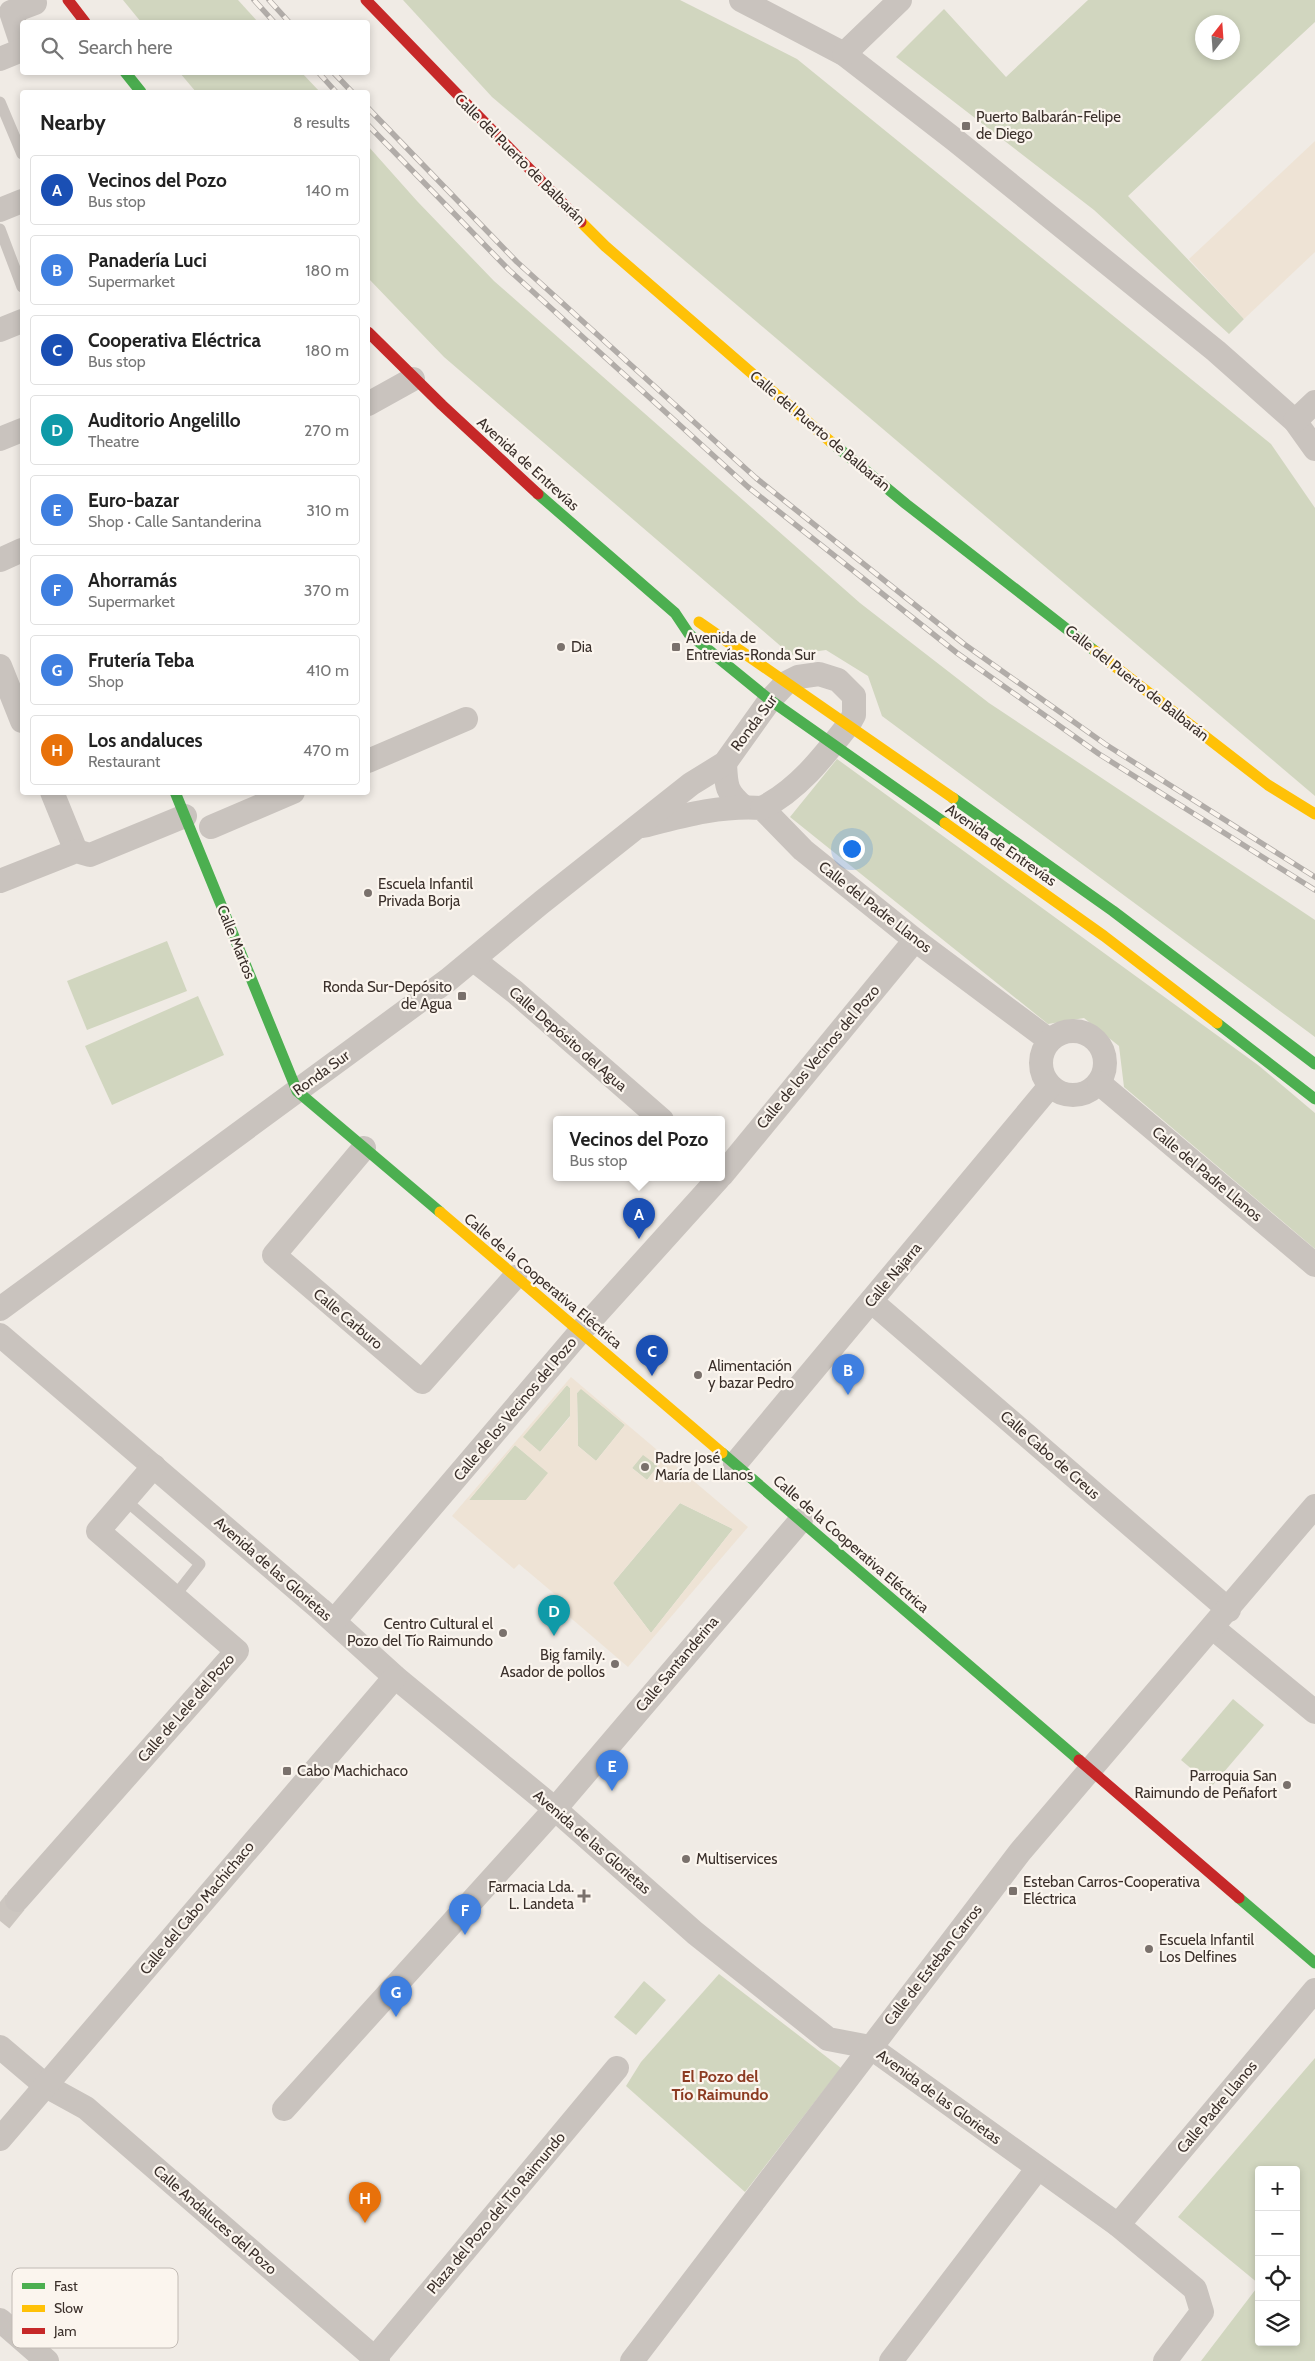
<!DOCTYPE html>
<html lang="en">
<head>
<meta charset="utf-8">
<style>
	:root { --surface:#fff; --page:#f2f2f2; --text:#222; --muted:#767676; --line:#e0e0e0; --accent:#7a716c }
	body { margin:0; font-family:Cabin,sans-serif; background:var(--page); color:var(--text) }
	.controls { position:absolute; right:15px; bottom:15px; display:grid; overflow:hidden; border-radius:5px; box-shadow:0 2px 8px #0003 }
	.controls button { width:45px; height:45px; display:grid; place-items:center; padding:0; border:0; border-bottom:1px solid var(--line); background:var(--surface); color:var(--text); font:25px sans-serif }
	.compass { position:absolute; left:1195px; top:15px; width:45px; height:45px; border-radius:50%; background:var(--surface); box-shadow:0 2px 8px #0003; rotate:17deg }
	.you { position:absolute; left:851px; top:848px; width:18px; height:18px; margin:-12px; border:4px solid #fff; border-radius:50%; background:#1a73e8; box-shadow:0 0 0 8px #1a73e833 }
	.badge { display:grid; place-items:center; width:32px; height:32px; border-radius:50%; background:var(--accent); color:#fff; font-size:16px; font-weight:700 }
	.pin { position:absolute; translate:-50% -41px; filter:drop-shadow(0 1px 2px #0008) }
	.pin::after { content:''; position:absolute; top:26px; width:18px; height:15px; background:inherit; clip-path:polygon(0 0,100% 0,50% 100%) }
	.popup { position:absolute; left:553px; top:1116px; width:172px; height:65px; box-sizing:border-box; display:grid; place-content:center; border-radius:5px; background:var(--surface); filter:drop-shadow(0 1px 4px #0005); font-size:16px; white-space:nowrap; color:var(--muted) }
	.popup b { font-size:19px; color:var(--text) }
	.popup::after { content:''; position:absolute; left:50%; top:100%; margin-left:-10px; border:10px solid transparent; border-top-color:var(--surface) }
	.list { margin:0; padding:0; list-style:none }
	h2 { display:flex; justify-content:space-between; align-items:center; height:65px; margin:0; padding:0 20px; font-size:21px }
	h2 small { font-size:16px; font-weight:400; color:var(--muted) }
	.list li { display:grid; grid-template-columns:32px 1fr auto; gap:15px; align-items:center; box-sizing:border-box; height:70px; margin:0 10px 10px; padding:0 10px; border:1px solid var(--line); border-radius:5px }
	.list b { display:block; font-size:19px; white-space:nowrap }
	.list p { margin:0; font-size:16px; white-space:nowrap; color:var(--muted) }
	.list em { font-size:16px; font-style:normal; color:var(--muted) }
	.icon { flex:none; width:28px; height:28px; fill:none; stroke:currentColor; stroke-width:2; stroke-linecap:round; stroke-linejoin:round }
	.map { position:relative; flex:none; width:1315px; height:2361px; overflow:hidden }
	.search { position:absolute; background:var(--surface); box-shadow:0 2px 8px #0003; left:20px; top:20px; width:350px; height:55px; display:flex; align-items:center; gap:12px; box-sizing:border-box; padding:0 18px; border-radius:5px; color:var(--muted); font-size:19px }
	.panel { position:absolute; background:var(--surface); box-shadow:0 2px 8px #0003; left:20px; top:90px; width:350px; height:705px; border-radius:5px }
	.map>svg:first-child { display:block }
</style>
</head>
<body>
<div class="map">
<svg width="1315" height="2361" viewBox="0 0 1315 2361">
	<rect width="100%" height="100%" fill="#f0ebe5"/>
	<g fill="#d1d6bf" fill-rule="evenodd">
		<path d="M123,0H238L258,22H141Z"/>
		<path d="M403,0H680L797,59L1271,444L1315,508V796L492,97Z"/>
		<path d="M1088,0H1315V22L1128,196L1244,319L1229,334L1094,210L896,57L944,9L1006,77ZM1202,22H1232V52H1202Z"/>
		<path d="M180,73H302L320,92H196Z"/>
		<path d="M368,146L417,201L494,281L860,603L989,703L1315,920V1037L882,716L868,676L826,650L791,655L444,357L368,278Z"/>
		<path d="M837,759L1258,1065L1315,1113V1249L1124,1087L1119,1046L1084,1018L1048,1024L790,817Z"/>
		<path d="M167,941L187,991L87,1030L67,981Z"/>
		<path d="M198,996L224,1055L112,1105L85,1046Z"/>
		<path d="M567,1385L570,1388V1416L540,1452L522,1437Z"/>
		<path d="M581,1388L625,1425L596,1461L578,1446L577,1393Z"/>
		<path d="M515,1445L549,1473L526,1500H469Z"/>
		<path d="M643,1454L658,1466L647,1480L632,1468Z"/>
		<path d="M680,1503L733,1529L651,1633L613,1583Z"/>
		<path d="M1233,1699L1264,1725L1212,1786L1181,1760Z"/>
		<path d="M719,1974L841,2068L745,2192L626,2086L641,2062Z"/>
		<path d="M644,1981L666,2000L636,2035L614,2017Z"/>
		<path d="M1315,2058V2361H1201L1259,2285V2342H1296V2170H1259V2284L1178,2217Z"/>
	</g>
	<g fill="#eee3d5" fill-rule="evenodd">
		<path d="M1315,141V252L1244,319L1189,259Z"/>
		<path d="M571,1377L748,1527L628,1667L565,1613L570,1607L519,1564L514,1569L452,1516ZM567,1385L570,1388V1417L540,1452L523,1437ZM581,1389L625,1425L596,1461L578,1446L577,1393ZM515,1445L548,1473L526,1500H469ZM643,1455L658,1466L647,1480L632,1468ZM680,1503L733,1529L651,1633L613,1583Z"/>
	</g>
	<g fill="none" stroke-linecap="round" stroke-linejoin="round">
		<path stroke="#ccc6c0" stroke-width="24" stroke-dasharray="24 12" stroke-linecap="butt" d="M0,1921L17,1900"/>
		<g stroke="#c9c3be" stroke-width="11">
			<path d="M0,102L22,154"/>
			<path d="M0,229L22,287"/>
			<path d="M125,1500L200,1564L174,1597"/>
		</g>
		<g stroke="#c9c3be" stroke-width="24">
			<path d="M741,0L844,54L955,140L1216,351L1295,421L1315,449"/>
			<path d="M22,45L11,12L35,3"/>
			<path d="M844,54L900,0"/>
			<path d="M0,59L22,50"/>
			<path d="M0,210L22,201"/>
			<path d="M0,330L22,321"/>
			<path d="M368,404L413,379"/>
			<path d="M1295,421L1315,402"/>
			<path d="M0,439L22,430"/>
			<path d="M0,560L22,550"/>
			<path d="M0,666L22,721"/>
			<path d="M368,761L466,719"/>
			<path d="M725,763C726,786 726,792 744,807"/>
			<path d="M52,792L76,851"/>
			<path d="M643,826C682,816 721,805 762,808L803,850L915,940L1049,1040"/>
			<path d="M211,827L293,792"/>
			<path d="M0,881L76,851L90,855L185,816"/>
			<path d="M474,960L515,992L662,1120"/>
			<circle cx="1073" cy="1063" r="32"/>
			<path d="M1099,1083L1315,1265"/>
			<path d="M364,1148L274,1255L422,1382L515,1277"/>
			<path d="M722,1175L915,940"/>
			<path d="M871,1301L1229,1610"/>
			<path d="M0,1309L448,980L542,902L691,784L725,763L770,700L786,683L798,677L819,674L838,680L854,696V715L849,724C824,756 799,789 762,808"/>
			<path d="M0,1335L320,1609L395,1677L555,1809L695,1933L828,2039L870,2047L1118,2225L1195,2289L1202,2312L1165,2361"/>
			<path d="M735,1464L1050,1086"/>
			<path d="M334,1621L580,1332L719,1178"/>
			<path d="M1213,1628L1315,1712"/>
			<path d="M17,1900L237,1651L98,1531L154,1466"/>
			<path d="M0,2047L46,2086L86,2108L378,2361"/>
			<path d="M284,2109L555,1809L801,1520"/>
			<path d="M0,2139L395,1677"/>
			<path d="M1118,2225L1315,1990"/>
			<path d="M0,2320L47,2361"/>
			<path d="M375,2358L617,2068"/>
			<path d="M632,2361L1020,1852L1315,1506"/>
			<path d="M891,2361L1038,2168"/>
		</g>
		<g stroke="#4caf50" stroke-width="11">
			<path d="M125,72L141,92"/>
			<path d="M831,442L906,504L1095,651"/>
			<path d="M538,494L675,613L689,634L770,700L945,823"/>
			<path d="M175,792L297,1091L440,1212"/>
			<path d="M953,798L1113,911L1315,1064"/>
			<path d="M1217,1023L1315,1099"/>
			<path d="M722,1453L1079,1760"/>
			<path d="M1239,1898L1315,1963"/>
		</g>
		<g stroke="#ffc107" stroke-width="11">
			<path d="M581,222L605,246L831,442"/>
			<path d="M699,622L953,798"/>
			<path d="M1095,651L1268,785L1315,814"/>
			<path d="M945,823L1104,936L1217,1023"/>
			<path d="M440,1212L722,1453"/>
		</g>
		<g stroke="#c62828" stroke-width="11">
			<path d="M68,0L85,22"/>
			<path d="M366,0L581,222"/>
			<path d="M368,332L442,405L538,494"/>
			<path d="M1079,1760L1239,1898"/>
		</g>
		<defs>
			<g id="rail">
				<path d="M254,0L274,22"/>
				<path d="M269,0L289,22"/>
				<path d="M318,72L336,92"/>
				<path d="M333,72L352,92"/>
				<path d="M368,108L517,262L756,478L964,644L1105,744L1315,877"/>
				<path d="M368,125L509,270L748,487L957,653L1099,754L1315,890"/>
			</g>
		</defs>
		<use href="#rail" stroke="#b1aca8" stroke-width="5.5"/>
		<use href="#rail" stroke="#fbf5ee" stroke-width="4" stroke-dasharray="11" stroke-linecap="butt"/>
	</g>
	<g fill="#7a716c" stroke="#fbf5ee" stroke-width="2">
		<rect x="961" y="121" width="10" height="10" rx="2.5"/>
		<circle cx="561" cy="647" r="5"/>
		<rect x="671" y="642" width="10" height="10" rx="2.5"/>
		<circle cx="368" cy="893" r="5"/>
		<rect x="457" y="991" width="10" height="10" rx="2.5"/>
		<circle cx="698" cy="1375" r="5"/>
		<circle cx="645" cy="1467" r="5"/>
		<circle cx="503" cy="1633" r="5"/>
		<circle cx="615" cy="1664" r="5"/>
		<rect x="282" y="1766" width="10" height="10" rx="2.5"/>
		<circle cx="1287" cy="1785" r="5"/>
		<circle cx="686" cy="1859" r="5"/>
		<rect x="1008" y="1886" width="10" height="10" rx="2.5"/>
		<path d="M581.5 1888.5h5v5h5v5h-5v5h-5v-5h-5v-5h5z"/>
		<circle cx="1149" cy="1949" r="5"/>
	</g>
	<g text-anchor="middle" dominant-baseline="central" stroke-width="4.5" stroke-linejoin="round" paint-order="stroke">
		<g font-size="15" fill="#3b302b" stroke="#fbf5ee" text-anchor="start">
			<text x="976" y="117">Puerto Balbarán-Felipe<tspan x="976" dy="17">de Diego</tspan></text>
			<text x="686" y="638">Avenida de<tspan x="686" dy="17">Entrevías-Ronda Sur</tspan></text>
			<text x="571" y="647">Dia</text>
			<text x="378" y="884">Escuela Infantil<tspan x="378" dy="17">Privada Borja</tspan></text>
			<text x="452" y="987" text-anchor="end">Ronda Sur-Depósito<tspan x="452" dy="17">de Agua</tspan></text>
			<text x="708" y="1366">Alimentación<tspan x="708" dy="17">y bazar Pedro</tspan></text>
			<text x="655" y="1458">Padre José<tspan x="655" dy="17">María de Llanos</tspan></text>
			<text x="493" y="1624" text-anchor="end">Centro Cultural el<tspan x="493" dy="17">Pozo del Tío Raimundo</tspan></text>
			<text x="605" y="1655" text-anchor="end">Big family.<tspan x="605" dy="17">Asador de pollos</tspan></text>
			<text x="297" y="1771">Cabo Machichaco</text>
			<text x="1277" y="1776" text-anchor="end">Parroquia San<tspan x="1277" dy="17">Raimundo de Peñafort</tspan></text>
			<text x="696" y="1859">Multiservices</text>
			<text x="1023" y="1882">Esteban Carros-Cooperativa<tspan x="1023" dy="17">Eléctrica</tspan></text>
			<text x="574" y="1887" text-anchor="end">Farmacia Lda.<tspan x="574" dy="17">L. Landeta</tspan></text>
			<text x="1159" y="1940">Escuela Infantil<tspan x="1159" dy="17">Los Delfines</tspan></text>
		</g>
		<g font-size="15" fill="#3b302b" stroke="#fbf5ee">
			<text transform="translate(520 159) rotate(45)">Calle del Puerto de Balbarán</text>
			<text transform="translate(820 431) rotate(40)">Calle del Puerto de Balbarán</text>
			<text transform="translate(528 464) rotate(42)">Avenida de Entrevías</text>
			<text transform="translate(1137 683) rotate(38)">Calle del Puerto de Balbarán</text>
			<text transform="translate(754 723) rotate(-53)">Ronda Sur</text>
			<text transform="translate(1001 845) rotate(35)">Avenida de Entrevías</text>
			<text transform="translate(875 907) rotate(38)">Calle del Padre Llanos</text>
			<text transform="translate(236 942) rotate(68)">Calle Martos</text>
			<text transform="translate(568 1039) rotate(41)">Calle Depósito del Agua</text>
			<text transform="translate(818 1057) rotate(-50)">Calle de los Vecinos del Pozo</text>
			<text transform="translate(321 1073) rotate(-36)">Ronda Sur</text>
			<text transform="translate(1207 1174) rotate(40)">Calle del Padre Llanos</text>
			<text transform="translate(893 1275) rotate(-50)">Calle Najarra</text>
			<text transform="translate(543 1281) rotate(40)">Calle de la Cooperativa Eléctrica</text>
			<text transform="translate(348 1319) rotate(40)">Calle Carburo</text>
			<text transform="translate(515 1409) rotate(-50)">Calle de los Vecinos del Pozo</text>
			<text transform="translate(1050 1455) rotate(41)">Calle Cabo de Creus</text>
			<text transform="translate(851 1544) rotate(41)">Calle de la Cooperativa Eléctrica</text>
			<text transform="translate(273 1569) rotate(41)">Avenida de las Glorietas</text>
			<text transform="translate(677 1664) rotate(-50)">Calle Santanderina</text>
			<text transform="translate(186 1708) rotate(-49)">Calle de Lele del Pozo</text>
			<text transform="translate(592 1842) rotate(41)">Avenida de las Glorietas</text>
			<text transform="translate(197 1908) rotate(-50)">Calle del Cabo Machichaco</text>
			<text transform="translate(933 1965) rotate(-52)">Calle de Esteban Carros</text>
			<text transform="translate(939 2097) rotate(36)">Avenida de las Glorietas</text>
			<text transform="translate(1217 2107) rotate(-50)">Calle Padre Llanos</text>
			<text transform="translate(496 2213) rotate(-50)">Plaza del Pozo del Tío Raimundo</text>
			<text transform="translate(215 2220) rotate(41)">Calle Andaluces del Pozo</text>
		</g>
		<g font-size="16" font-weight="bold" fill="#8c3b22" stroke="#fbf5ee">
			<text x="720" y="2076">El Pozo del<tspan x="720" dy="18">Tío Raimundo</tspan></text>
		</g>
	</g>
	<rect x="12" y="2268" width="166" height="80" rx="8" fill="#fbf5ee" stroke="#c1bab4" stroke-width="1"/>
	<rect x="22" y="2283" width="23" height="6" fill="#4caf50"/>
	<rect x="22" y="2305" width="23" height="7" fill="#ffc107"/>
	<rect x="22" y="2328" width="23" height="6" fill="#c62828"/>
	<g font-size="14" fill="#3b302b">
		<text x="54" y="2291">Fast</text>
		<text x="54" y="2313">Slow</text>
		<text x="54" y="2336">Jam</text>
	</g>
</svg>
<div class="controls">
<button>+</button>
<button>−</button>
<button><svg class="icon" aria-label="locate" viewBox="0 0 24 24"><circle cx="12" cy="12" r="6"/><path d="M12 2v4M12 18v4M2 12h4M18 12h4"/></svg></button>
<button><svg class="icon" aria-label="layers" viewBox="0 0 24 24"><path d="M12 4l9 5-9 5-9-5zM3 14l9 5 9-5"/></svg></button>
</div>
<svg class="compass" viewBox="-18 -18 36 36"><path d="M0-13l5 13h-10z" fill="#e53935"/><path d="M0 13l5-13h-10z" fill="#767676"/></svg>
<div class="you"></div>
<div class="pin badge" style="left:639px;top:1239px;background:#1a4fb4">A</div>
<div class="popup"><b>Vecinos del Pozo</b>Bus stop</div>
<div class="pin badge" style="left:848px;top:1395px;background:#3f7fe0">B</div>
<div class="pin badge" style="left:652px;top:1376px;background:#1a4fb4">C</div>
<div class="pin badge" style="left:554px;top:1636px;background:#0f9aa8">D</div>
<div class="pin badge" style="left:612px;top:1791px;background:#3f7fe0">E</div>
<div class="pin badge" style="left:465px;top:1935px;background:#3f7fe0">F</div>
<div class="pin badge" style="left:396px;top:2017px;background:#3f7fe0">G</div>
<div class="pin badge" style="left:365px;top:2223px;background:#e8710a">H</div>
<div class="search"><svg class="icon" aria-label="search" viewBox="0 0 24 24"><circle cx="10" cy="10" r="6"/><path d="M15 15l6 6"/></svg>Search here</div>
<section class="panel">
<h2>Nearby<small>8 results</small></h2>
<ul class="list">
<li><span class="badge" style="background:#1a4fb4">A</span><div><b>Vecinos del Pozo</b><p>Bus stop</p></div><em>140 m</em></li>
<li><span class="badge" style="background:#3f7fe0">B</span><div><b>Panadería Luci</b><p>Supermarket</p></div><em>180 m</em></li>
<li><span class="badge" style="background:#1a4fb4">C</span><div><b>Cooperativa Eléctrica</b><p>Bus stop</p></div><em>180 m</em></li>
<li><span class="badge" style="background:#0f9aa8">D</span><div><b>Auditorio Angelillo</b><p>Theatre</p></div><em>270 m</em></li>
<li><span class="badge" style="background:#3f7fe0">E</span><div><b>Euro-bazar</b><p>Shop · Calle Santanderina</p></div><em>310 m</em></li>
<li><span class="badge" style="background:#3f7fe0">F</span><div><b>Ahorramás</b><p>Supermarket</p></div><em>370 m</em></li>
<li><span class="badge" style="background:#3f7fe0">G</span><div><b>Frutería Teba</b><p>Shop</p></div><em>410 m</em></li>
<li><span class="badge" style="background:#e8710a">H</span><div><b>Los andaluces</b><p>Restaurant</p></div><em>470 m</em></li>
</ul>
</section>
</div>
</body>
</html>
